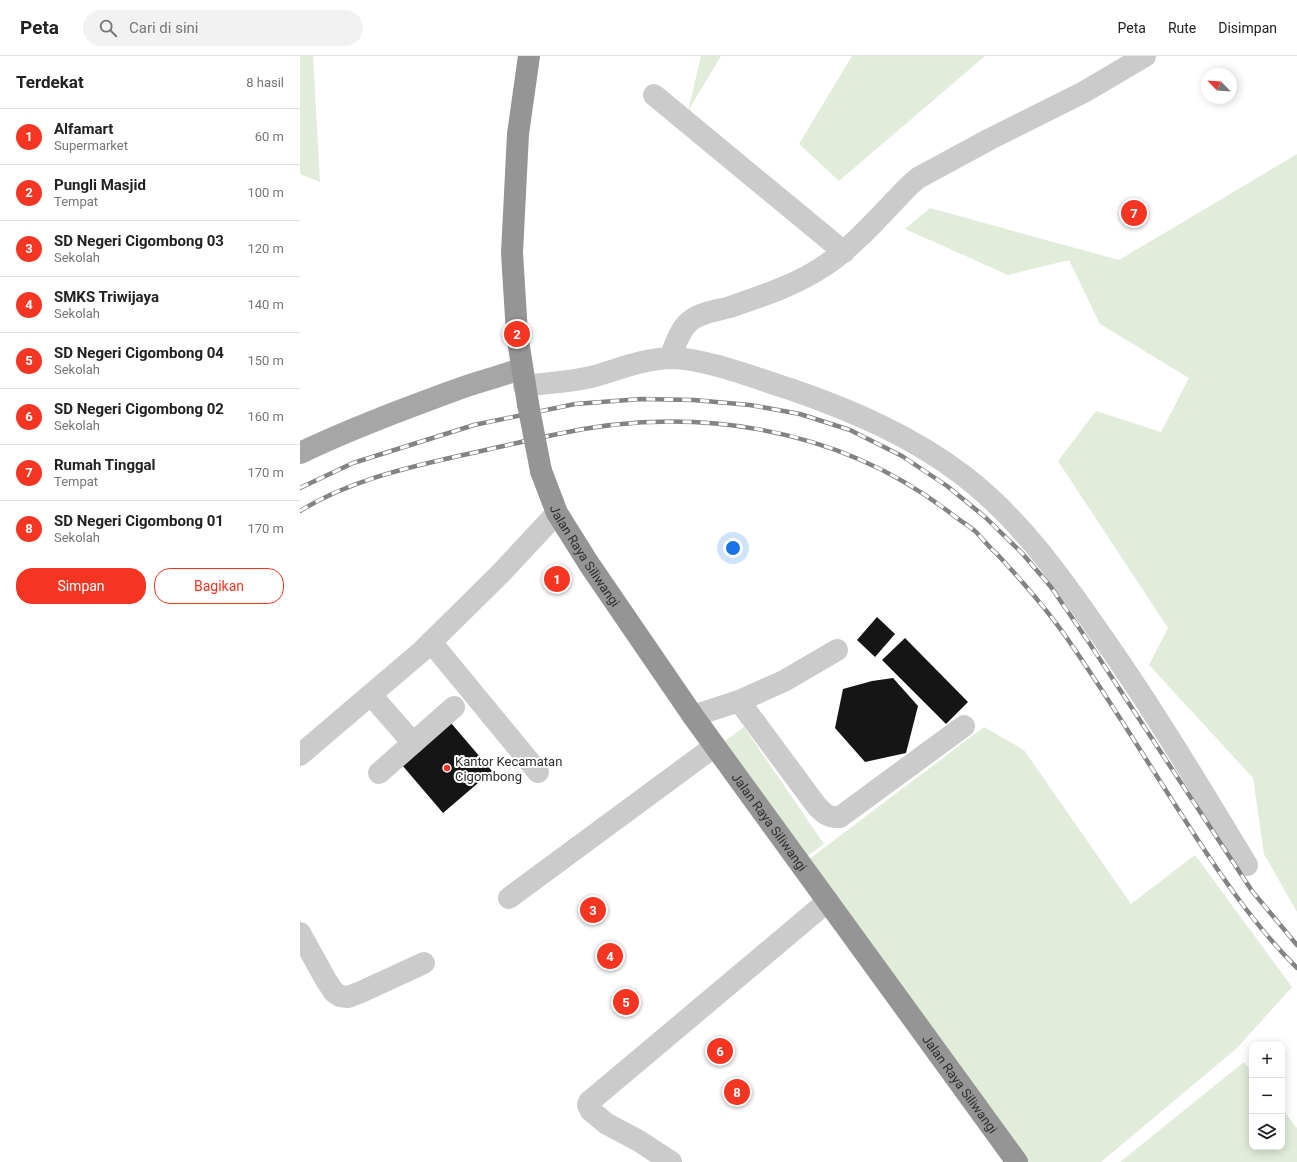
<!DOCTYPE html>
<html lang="id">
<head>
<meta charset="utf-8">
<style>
	:root { --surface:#fff; --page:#f2f2f2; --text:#222; --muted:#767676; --line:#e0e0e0; --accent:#f33522 }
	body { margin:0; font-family:Roboto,sans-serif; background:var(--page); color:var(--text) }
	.controls { position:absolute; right:12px; bottom:12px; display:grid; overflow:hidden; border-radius:8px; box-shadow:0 2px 10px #0003 }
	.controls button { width:36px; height:36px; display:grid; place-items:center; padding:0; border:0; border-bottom:1px solid var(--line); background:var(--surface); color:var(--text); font:20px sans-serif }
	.compass { position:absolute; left:901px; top:12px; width:36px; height:36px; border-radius:50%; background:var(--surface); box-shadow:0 2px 10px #0003; rotate:295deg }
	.you { position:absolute; left:433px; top:492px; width:14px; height:14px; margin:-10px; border:3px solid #fff; border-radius:50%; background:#1a73e8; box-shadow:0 0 0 6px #1a73e833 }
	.badge { display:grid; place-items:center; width:26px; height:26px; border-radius:50%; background:var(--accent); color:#fff; font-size:13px; font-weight:700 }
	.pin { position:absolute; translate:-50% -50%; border:2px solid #fff; box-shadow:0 1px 4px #0006 }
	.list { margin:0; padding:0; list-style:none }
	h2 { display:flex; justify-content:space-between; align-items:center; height:52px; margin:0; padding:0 16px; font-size:17px }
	h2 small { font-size:13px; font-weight:400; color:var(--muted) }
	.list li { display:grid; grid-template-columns:26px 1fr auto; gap:12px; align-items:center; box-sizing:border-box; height:56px; padding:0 16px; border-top:1px solid var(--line) }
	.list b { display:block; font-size:15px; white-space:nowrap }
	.list p { margin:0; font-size:13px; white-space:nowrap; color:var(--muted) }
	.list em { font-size:13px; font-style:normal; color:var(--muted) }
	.actions { display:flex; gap:8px; padding:12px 16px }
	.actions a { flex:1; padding:9px 0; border:1px solid var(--accent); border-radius:16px; text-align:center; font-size:14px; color:var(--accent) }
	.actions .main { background:var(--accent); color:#fff }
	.icon { flex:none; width:22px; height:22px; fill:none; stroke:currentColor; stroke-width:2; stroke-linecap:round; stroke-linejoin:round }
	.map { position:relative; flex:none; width:997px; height:1106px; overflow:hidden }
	header { display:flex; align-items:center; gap:24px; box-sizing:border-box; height:56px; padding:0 20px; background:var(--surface); border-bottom:1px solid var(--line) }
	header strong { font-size:19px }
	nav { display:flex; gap:22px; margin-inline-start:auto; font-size:14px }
	.search { width:280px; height:36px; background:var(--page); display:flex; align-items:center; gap:10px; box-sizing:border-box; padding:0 14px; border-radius:22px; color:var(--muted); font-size:15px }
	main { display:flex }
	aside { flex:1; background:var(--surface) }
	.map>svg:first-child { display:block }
</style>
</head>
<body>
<header>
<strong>Peta</strong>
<div class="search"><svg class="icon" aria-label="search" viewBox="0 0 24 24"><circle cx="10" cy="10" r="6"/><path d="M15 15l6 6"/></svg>Cari di sini</div>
<nav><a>Peta</a><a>Rute</a><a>Disimpan</a></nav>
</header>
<main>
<aside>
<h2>Terdekat<small>8 hasil</small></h2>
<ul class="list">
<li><span class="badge">1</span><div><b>Alfamart</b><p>Supermarket</p></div><em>60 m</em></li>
<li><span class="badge">2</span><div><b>Pungli Masjid</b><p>Tempat</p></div><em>100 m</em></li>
<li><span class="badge">3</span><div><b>SD Negeri Cigombong 03</b><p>Sekolah</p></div><em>120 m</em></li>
<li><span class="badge">4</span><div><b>SMKS Triwijaya</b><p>Sekolah</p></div><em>140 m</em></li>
<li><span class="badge">5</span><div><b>SD Negeri Cigombong 04</b><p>Sekolah</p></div><em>150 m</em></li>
<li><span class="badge">6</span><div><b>SD Negeri Cigombong 02</b><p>Sekolah</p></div><em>160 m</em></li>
<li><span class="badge">7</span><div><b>Rumah Tinggal</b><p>Tempat</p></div><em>170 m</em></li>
<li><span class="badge">8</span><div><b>SD Negeri Cigombong 01</b><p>Sekolah</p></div><em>170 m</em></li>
</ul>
<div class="actions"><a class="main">Simpan</a><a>Bagikan</a></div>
</aside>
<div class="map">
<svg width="997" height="1106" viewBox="0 0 997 1106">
	<rect width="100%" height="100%" fill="#fff"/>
	<g fill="#e1ecda">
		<path d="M0,0H13L20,126L0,118Z"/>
		<path d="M401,0H421L388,55Z"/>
		<path d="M552,0H685L539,125L499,88Z"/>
		<path d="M997,98V856L964,798L953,722L849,609L868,572L758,405L796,355L861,376L889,322L800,268L769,204L708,219L605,173L630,152L819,204Z"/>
		<path d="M444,671L524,788L505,802L425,685Z"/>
		<path d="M684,671L724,694L831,848L895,799L992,931L937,992L801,1106H721L508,804Z"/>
		<path d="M944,1006L952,1016V1091H982V1053L997,1072V1106H820Z"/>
	</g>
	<g fill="#151515">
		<path d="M577,561L595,578L575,601L557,584Z"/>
		<path d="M605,582L668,646L646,668L582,604Z"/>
		<path d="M593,622L618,650L606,697L565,706L535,672L543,633L572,625Z"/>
		<path d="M151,667L192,715L143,757L102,709Z"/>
	</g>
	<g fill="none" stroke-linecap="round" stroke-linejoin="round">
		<g stroke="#cbcbcb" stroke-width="22">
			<path d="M354,39L544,196"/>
			<path d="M370,302C375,290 379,274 390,265C401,256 416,255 430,251C462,240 496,229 524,210C555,190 584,155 610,129L618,122L690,83L784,36L845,0"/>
			<path d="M224,330C246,327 269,326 291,321C317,314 342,303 370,302C405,302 455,322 490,333C551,354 612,380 664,420C720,463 761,521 801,579C853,653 900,731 947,809"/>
			<path d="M131,586L238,716"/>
			<path d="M71,639L113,687"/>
			<path d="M439,645L516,749C523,757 528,762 540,761L664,670"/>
			<path d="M393,660L439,645L484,625L537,594"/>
			<path d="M0,699L122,595L200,518L257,457"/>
			<path d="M79,717L154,651"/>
			<path d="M209,842L415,690"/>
			<path d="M0,877L26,924L34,936L40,940L48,941L61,936L124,907"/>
			<path d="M371,1106L339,1085L307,1068L291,1055L288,1049L289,1046L528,845"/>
		</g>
		<path stroke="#a6a6a6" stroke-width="22" d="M0,397C52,372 107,352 161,332C181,325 202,320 222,312"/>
		<g stroke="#959595" stroke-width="22">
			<path d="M228,348L217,278L212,197L218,78L229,0"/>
			<path id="s1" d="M241,415L257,457L289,508L393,660L717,1106"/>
		</g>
		<defs>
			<g id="rail">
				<path d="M0,432L53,407L174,369L275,348L341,343L394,344L450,349L500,358L550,374L602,400L647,430L685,461L722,497L751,531L786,582L952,835L997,889"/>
				<path d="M0,455C47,426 101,413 154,401C187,394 220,386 253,379C390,348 537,370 649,456C658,463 667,469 675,475C682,482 689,491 697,498C724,527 751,558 773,591C811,646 846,704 883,761C917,814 952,867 997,912"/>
			</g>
		</defs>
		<use href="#rail" stroke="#838383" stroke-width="4.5"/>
		<use href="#rail" stroke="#fff" stroke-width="3" stroke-dasharray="9" stroke-linecap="butt"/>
		<path stroke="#959595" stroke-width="22" d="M228,348L241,415"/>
	</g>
	<circle fill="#f33522" stroke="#fff" stroke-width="1.5" cx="147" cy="712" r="4"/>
	<g text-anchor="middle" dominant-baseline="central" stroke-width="4" stroke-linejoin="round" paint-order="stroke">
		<g font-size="13" fill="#2e2e2e" stroke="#fff">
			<text stroke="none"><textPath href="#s1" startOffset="96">Jalan Raya Siliwangi</textPath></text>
			<text stroke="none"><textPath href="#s1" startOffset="420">Jalan Raya Siliwangi</textPath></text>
			<text stroke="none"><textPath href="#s1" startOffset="744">Jalan Raya Siliwangi</textPath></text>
		</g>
		<g font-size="13" fill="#2e2e2e" stroke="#fff" text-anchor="start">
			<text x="155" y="705">Kantor Kecamatan<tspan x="155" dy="15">Cigombong</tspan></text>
		</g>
	</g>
</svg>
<div class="controls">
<button>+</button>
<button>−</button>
<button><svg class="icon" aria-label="layers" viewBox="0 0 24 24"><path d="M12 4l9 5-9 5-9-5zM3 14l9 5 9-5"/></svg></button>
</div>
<svg class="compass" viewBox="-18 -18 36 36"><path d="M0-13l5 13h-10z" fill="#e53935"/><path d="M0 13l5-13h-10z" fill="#767676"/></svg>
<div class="you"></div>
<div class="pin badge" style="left:257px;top:523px">1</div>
<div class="pin badge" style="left:217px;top:278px">2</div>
<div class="pin badge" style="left:293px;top:854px">3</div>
<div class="pin badge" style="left:310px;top:900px">4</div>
<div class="pin badge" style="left:326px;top:946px">5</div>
<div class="pin badge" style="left:420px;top:995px">6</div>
<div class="pin badge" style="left:834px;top:157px">7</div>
<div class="pin badge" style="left:437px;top:1036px">8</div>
</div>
</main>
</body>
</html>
